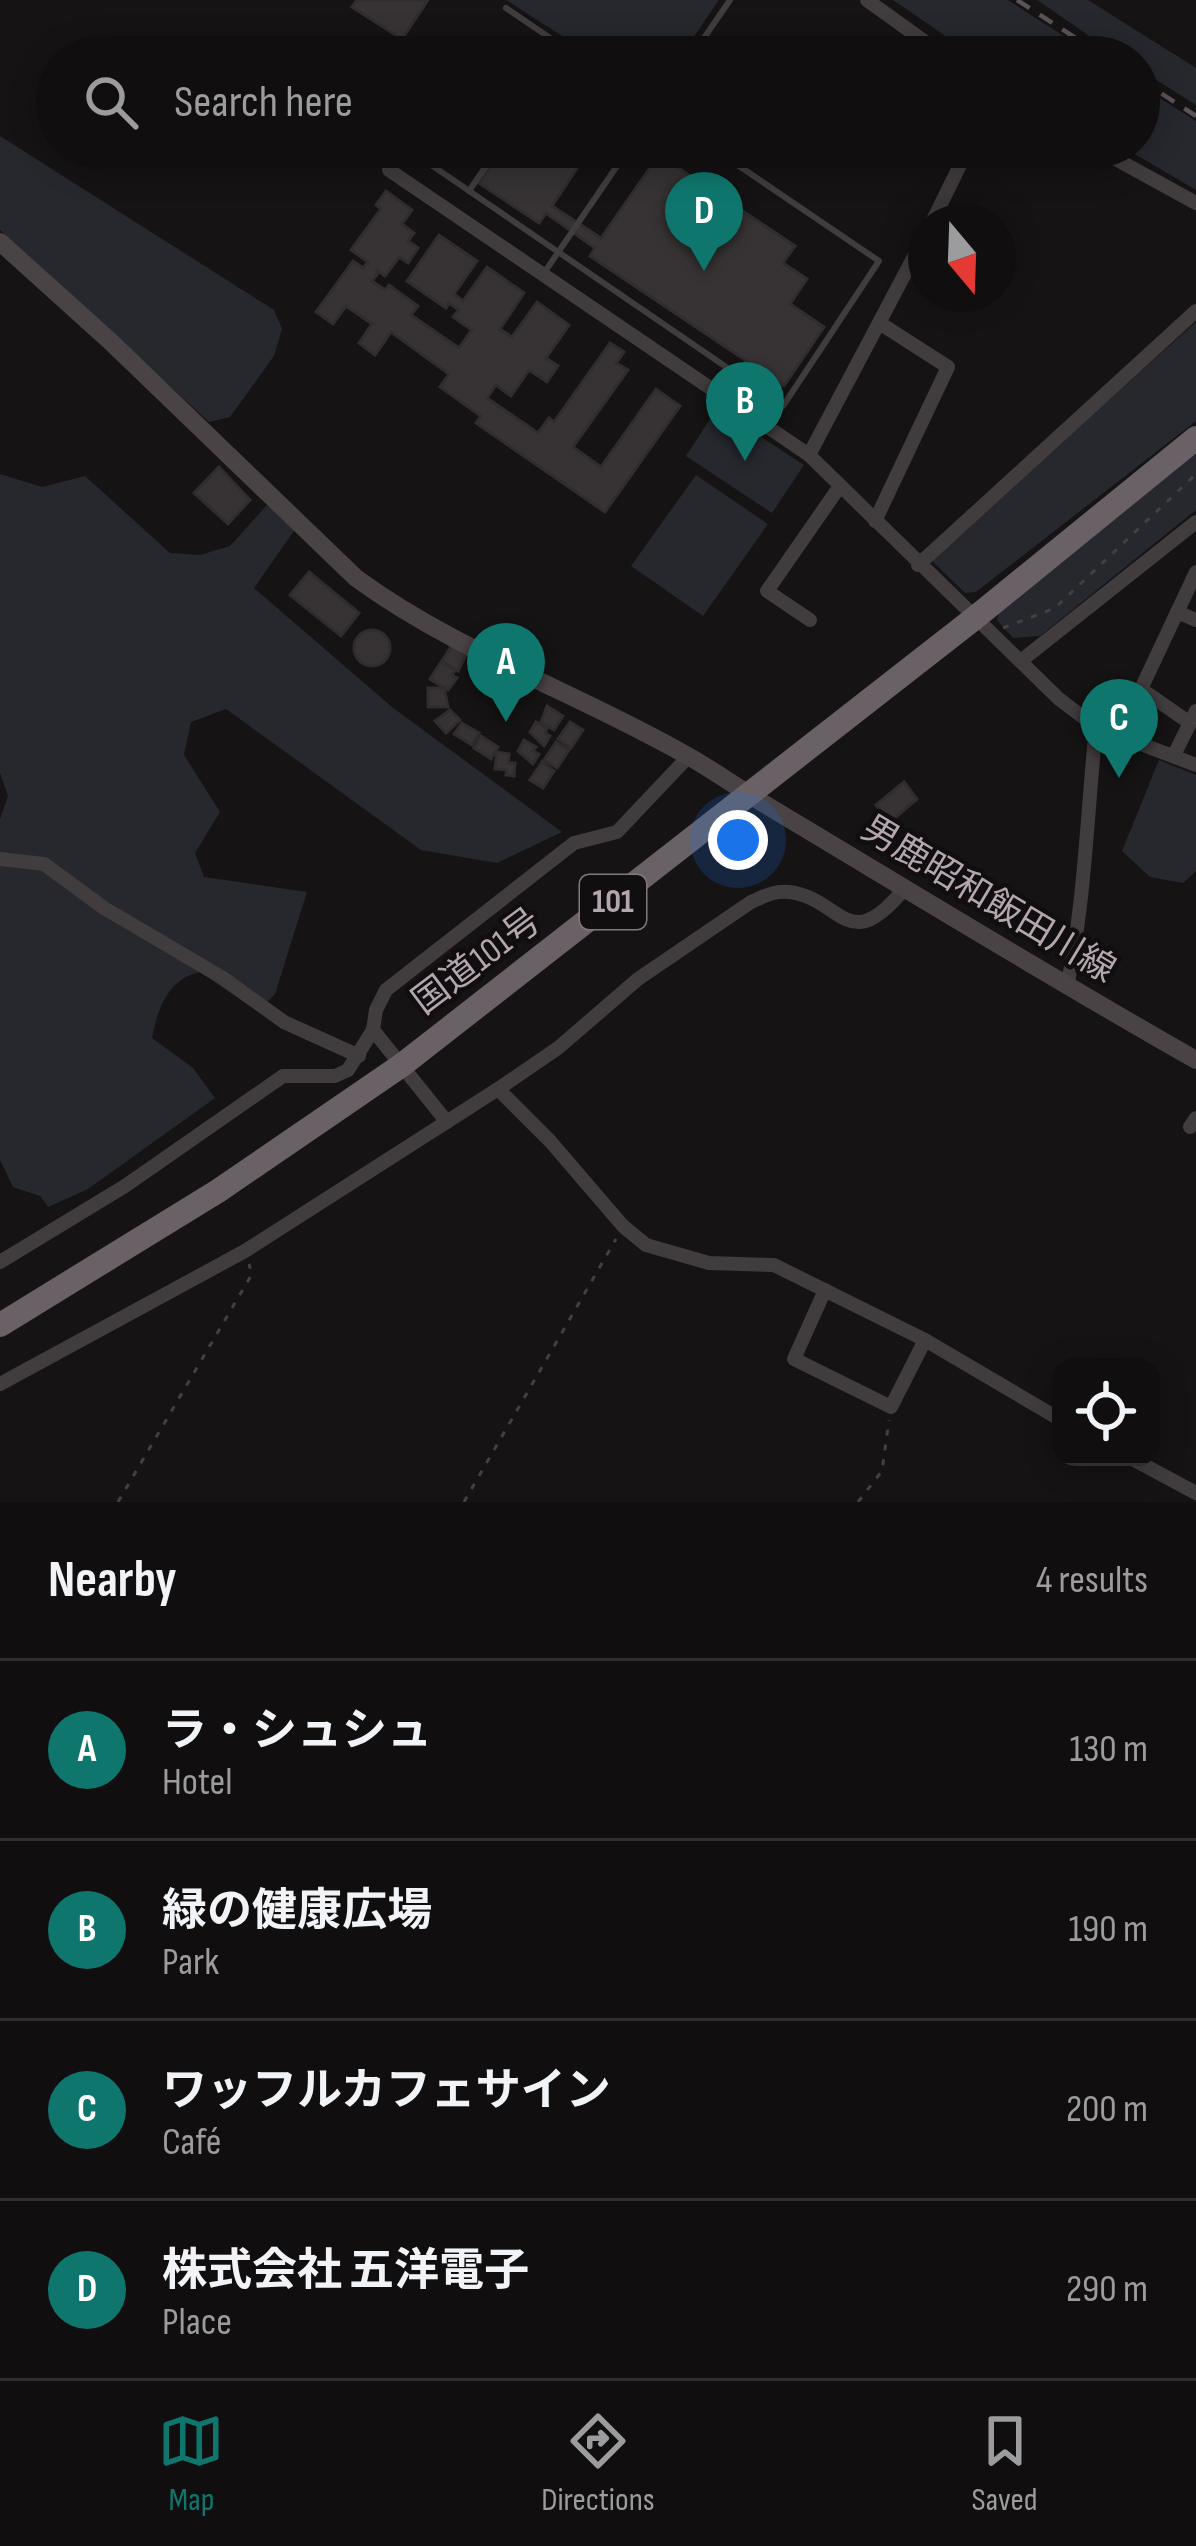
<!DOCTYPE html>
<html lang="en">
<head>
<meta charset="utf-8">
<style>
	:root { --surface:#100e0f; --page:#191718; --text:#f1f3f6; --muted:#9c9c9e; --line:#302e2f; --accent:#0f766e }
	body { margin:0; font-family:"Sofia Sans Condensed","Noto Sans JP",sans-serif; background:var(--page); color:var(--text) }
	.controls { position:absolute; right:36px; bottom:36px; display:grid; overflow:hidden; border-radius:24px; box-shadow:0 6px 30px #0003 }
	.controls button { width:108px; height:108px; display:grid; place-items:center; padding:0; border:0; border-bottom:3px solid var(--line); background:var(--surface); color:var(--text); font:60px sans-serif }
	.compass { position:absolute; left:908px; top:204px; width:108px; height:108px; border-radius:50%; background:var(--surface); box-shadow:0 6px 30px #0003; rotate:161deg }
	.you { position:absolute; left:738px; top:840px; width:42px; height:42px; margin:-30px; border:9px solid #fff; border-radius:50%; background:#1a73e8; box-shadow:0 0 0 18px #1a73e833 }
	.badge { display:grid; place-items:center; width:78px; height:78px; border-radius:50%; background:var(--accent); color:#fff; font-size:39px; font-weight:700 }
	.pin { position:absolute; translate:-50% -99px; filter:drop-shadow(0 3px 6px #0008) }
	.pin::after { content:''; position:absolute; top:63px; width:42px; height:36px; background:inherit; clip-path:polygon(0 0,100% 0,50% 100%) }
	.list { margin:0; padding:0; list-style:none }
	h2 { display:flex; justify-content:space-between; align-items:center; height:156px; margin:0; padding:0 48px; font-size:51px }
	h2 small { font-size:39px; font-weight:400; color:var(--muted) }
	.list li { display:grid; grid-template-columns:78px 1fr auto; gap:36px; align-items:center; box-sizing:border-box; height:180px; padding:0 48px; border-top:3px solid var(--line) }
	.list b { display:block; font-size:45px; white-space:nowrap }
	.list p { margin:0; font-size:39px; white-space:nowrap; color:var(--muted) }
	.list em { font-size:39px; font-style:normal; color:var(--muted) }
	.icon { flex:none; width:66px; height:66px; fill:none; stroke:currentColor; stroke-width:2; stroke-linecap:round; stroke-linejoin:round }
	.map { position:relative; flex:none; width:1196px; height:1502px; overflow:hidden }
	.search { position:absolute; background:var(--surface); box-shadow:0 6px 30px #0003; left:36px; right:36px; top:36px; height:132px; display:flex; align-items:center; gap:30px; box-sizing:border-box; padding:0 42px; border-radius:66px; color:var(--muted); font-size:45px }
	.sheet { height:876px; background:var(--surface) }
	nav { display:flex; justify-content:space-around; align-items:center; box-sizing:border-box; height:168px; border-top:3px solid var(--line); background:var(--surface); font-size:33px; color:var(--muted) }
	nav a { display:grid; justify-items:center; gap:6px }
	nav .on { color:var(--accent) }
	.map>svg:first-child { display:block }
</style>
</head>
<body>
<div class="map">
<svg width="1196" height="1502" viewBox="0 0 1196 1502">
	<rect width="100%" height="100%" fill="#151314"/>
	<g fill="#26282e">
		<path d="M506,0H719L680,57H595Z"/>
		<path d="M893,0H1008L1096,57H976Z"/>
		<path d="M1037,0H1088L1196,68V105L1139,69V57H1120Z"/>
		<path d="M1139,85L1196,121V190L1123,147H1139Z"/>
		<path d="M0,136L274,310L282,329L274,356L230,417L209,422L0,230Z"/>
		<path d="M1196,322V421L976,592L965,593L930,559Z"/>
		<path d="M717,408L804,465L772,513L686,456Z"/>
		<path d="M1196,451V510L1040,636L1013,638L997,620L1000,609Z"/>
		<path d="M0,474L42,487L85,476L170,553L200,555L230,546L267,505L296,528L254,588L392,707L562,832L497,863L421,850L226,709L191,722L184,755L220,812L195,853L204,877L307,892L275,994L258,1012L200,972C168,979 158,1008 152,1038L193,1068L215,1098L88,1189L48,1207L40,1196L13,1187L0,1160V819L8,796L0,773Z"/>
		<path d="M696,475L768,524L703,616L631,566Z"/>
		<path d="M1159,760L1196,775V871L1183,883L1150,877L1122,851Z"/>
	</g>
	<g fill="#373334" stroke="#312d2e" stroke-width="3">
		<path d="M357,0H428L402,39L352,7Z"/>
		<path d="M504,147H591L552,206L601,238L659,155L795,246L783,263L807,279L790,304L824,327L784,386L590,256L595,248L546,213L539,223L479,183Z"/>
		<path d="M386,191L412,210L402,224L414,233L408,241L418,248L408,263L399,257L385,276L376,269L378,273L372,281L385,290L389,285L418,306L411,315L459,348L472,330L453,317L459,310L449,303L446,308L407,281L439,235L477,261L454,294L463,301L487,267L524,293L500,329L512,337L537,302L569,325L546,358L558,366L547,382L529,370L511,396L496,385L487,398L538,433L549,418L554,422L610,343L624,352L616,363L628,370L573,447L601,467L656,389L680,406L605,512L476,423L481,416L440,387L449,374L391,332L375,355L359,343L372,324L346,306L333,324L316,312L353,261L363,268L368,262L351,250L381,209L376,205Z"/>
		<path d="M219,467L250,500L228,524L194,493Z"/>
		<path d="M309,572L359,613L341,636L290,595Z"/>
		<circle cx="372" cy="648" r="18"/>
		<path d="M452,645L466,655L458,671L442,661Z"/>
		<path d="M441,662L455,671L452,675L457,678L448,690L430,679Z"/>
		<path d="M428,688H444L448,707H428Z"/>
		<path d="M547,706L563,716L554,730L541,722Z"/>
		<path d="M450,710L460,720L446,733L435,721Z"/>
		<path d="M536,722L547,728L545,733L550,736L544,746L530,732Z"/>
		<path d="M570,722L583,730L571,748L558,739Z"/>
		<path d="M462,723L479,733L472,745L454,734Z"/>
		<path d="M481,736L498,747L491,759L474,748Z"/>
		<path d="M524,740L536,747L533,751L539,754L533,764L518,751Z"/>
		<path d="M556,742L569,750L557,768L544,760Z"/>
		<path d="M497,752L509,754L508,763H515L514,776L506,775L507,770L495,769Z"/>
		<path d="M542,762L554,771L543,788L530,780Z"/>
		<path d="M904,782L917,799L890,822L876,805Z"/>
	</g>
	<g fill="none" stroke-linecap="round" stroke-linejoin="round">
		<g stroke="#463f42" stroke-width="3" stroke-dasharray="6 9" stroke-linecap="butt">
			<path d="M1003,628L1055,608L1196,474"/>
			<path d="M118,1502L252,1274L249,1264"/>
			<path d="M464,1502L616,1239"/>
			<path d="M858,1502L882,1471L889,1420"/>
		</g>
		<g stroke="#413c3e" stroke-width="6">
			<path d="M506,8L578,57"/>
			<path d="M691,57L730,0"/>
			<path d="M405,147L783,406L879,261L711,147"/>
			<path d="M469,191L499,147"/>
			<path d="M544,273L630,147"/>
		</g>
		<g stroke="#413c3e" stroke-width="14">
			<path d="M867,0L946,57"/>
			<path d="M1094,147L1196,203"/>
			<path d="M389,170L809,455L1059,699L1096,727L1196,765"/>
			<path d="M932,222L969,147"/>
			<path d="M809,455L926,234"/>
			<path d="M875,521L948,367L881,324"/>
			<path d="M918,565L1196,311"/>
			<path d="M1177,612L1196,620"/>
			<path d="M810,620L767,591L840,486"/>
			<path d="M1022,660L1196,522"/>
			<path d="M1190,723L1141,689L1196,572"/>
			<path d="M1174,755L1196,711"/>
			<path d="M0,859L44,864L104,908L223,978L284,1022L359,1056"/>
			<path d="M1067,987C1085,902 1087,814 1096,727"/>
			<path d="M373,1030L447,1122"/>
			<path d="M498,1089L550,1141L623,1226L646,1245L709,1263L774,1265L925,1340L1061,1420"/>
			<path d="M1190,1127L1196,1118"/>
			<path d="M0,1262L125,1186L283,1076H335L348,1070L373,1030L376,1010L386,990L574,843L617,832L689,756"/>
			<path d="M825,1290L794,1359L891,1407L925,1340"/>
			<path d="M0,1384L245,1251L498,1089L558,1048L638,979L751,902C763,897 775,890 789,892C842,898 847,959 905,888"/>
			<path d="M1129,1457L1196,1493"/>
		</g>
		<path stroke="#4a4346" stroke-width="18" d="M0,242L111,342L356,578C457,652 578,693 686,755C715,771 742,791 771,808C913,893 1053,979 1196,1060"/>
		<path stroke="#6a6166" stroke-width="24" d="M0,1325L218,1191L402,1065L976,617L1196,438"/>
		<g stroke="#5b5357" stroke-width="4.5" stroke-dasharray="15 12" stroke-linecap="butt">
			<path d="M1017,0L1105,57"/>
			<path d="M1139,79L1196,116"/>
		</g>
	</g>
	<g text-anchor="middle" dominant-baseline="central" stroke-width="9" stroke-linejoin="round" paint-order="stroke">
		<rect fill="#100e0f" stroke="#83787e" stroke-width="3" x="580" y="875" width="66" height="54" rx="9"/>
		<g font-size="33" font-weight="bold" fill="#b4a6ae">
			<text x="613" y="902">101</text>
		</g>
		<g font-size="36" fill="#b4a6ae" stroke="#100e0f">
			<text transform="translate(988 900) rotate(31)">男鹿昭和飯田川線</text>
			<text transform="translate(477 962) rotate(-37)">国道101号</text>
		</g>
	</g>
</svg>
<div class="controls">
<button><svg class="icon" aria-label="locate" viewBox="0 0 24 24"><circle cx="12" cy="12" r="6"/><path d="M12 2v4M12 18v4M2 12h4M18 12h4"/></svg></button>
</div>
<svg class="compass" viewBox="-18 -18 36 36"><path d="M0-13l5 13h-10z" fill="#e53935"/><path d="M0 13l5-13h-10z" fill="#9c9c9e"/></svg>
<div class="you"></div>
<div class="pin badge" style="left:506px;top:722px">A</div>
<div class="pin badge" style="left:745px;top:461px">B</div>
<div class="pin badge" style="left:1119px;top:778px">C</div>
<div class="pin badge" style="left:704px;top:271px">D</div>
<div class="search"><svg class="icon" aria-label="search" viewBox="0 0 24 24"><circle cx="10" cy="10" r="6"/><path d="M15 15l6 6"/></svg>Search here</div>
</div>
<section class="sheet">
<h2>Nearby<small>4 results</small></h2>
<ul class="list">
<li><span class="badge">A</span><div><b>ラ・シュシュ</b><p>Hotel</p></div><em>130 m</em></li>
<li><span class="badge">B</span><div><b>緑の健康広場</b><p>Park</p></div><em>190 m</em></li>
<li><span class="badge">C</span><div><b>ワッフルカフェサイン</b><p>Café</p></div><em>200 m</em></li>
<li><span class="badge">D</span><div><b>株式会社 五洋電子</b><p>Place</p></div><em>290 m</em></li>
</ul>
</section>
<nav>
<a class="on"><svg class="icon" aria-label="map" viewBox="0 0 24 24"><path d="M3 6l6-2 6 2 6-2v14l-6 2-6-2-6 2zM9 4v14M15 6v14"/></svg>Map</a>
<a><svg class="icon" aria-label="directions" viewBox="0 0 24 24"><path d="M12 3l9 9-9 9-9-9zM9 14v-3h6M13 9l2 2-2 2"/></svg>Directions</a>
<a><svg class="icon" aria-label="saved" viewBox="0 0 24 24"><path d="M7 4h10v16l-5-4-5 4z"/></svg>Saved</a>
</nav>
</body>
</html>
